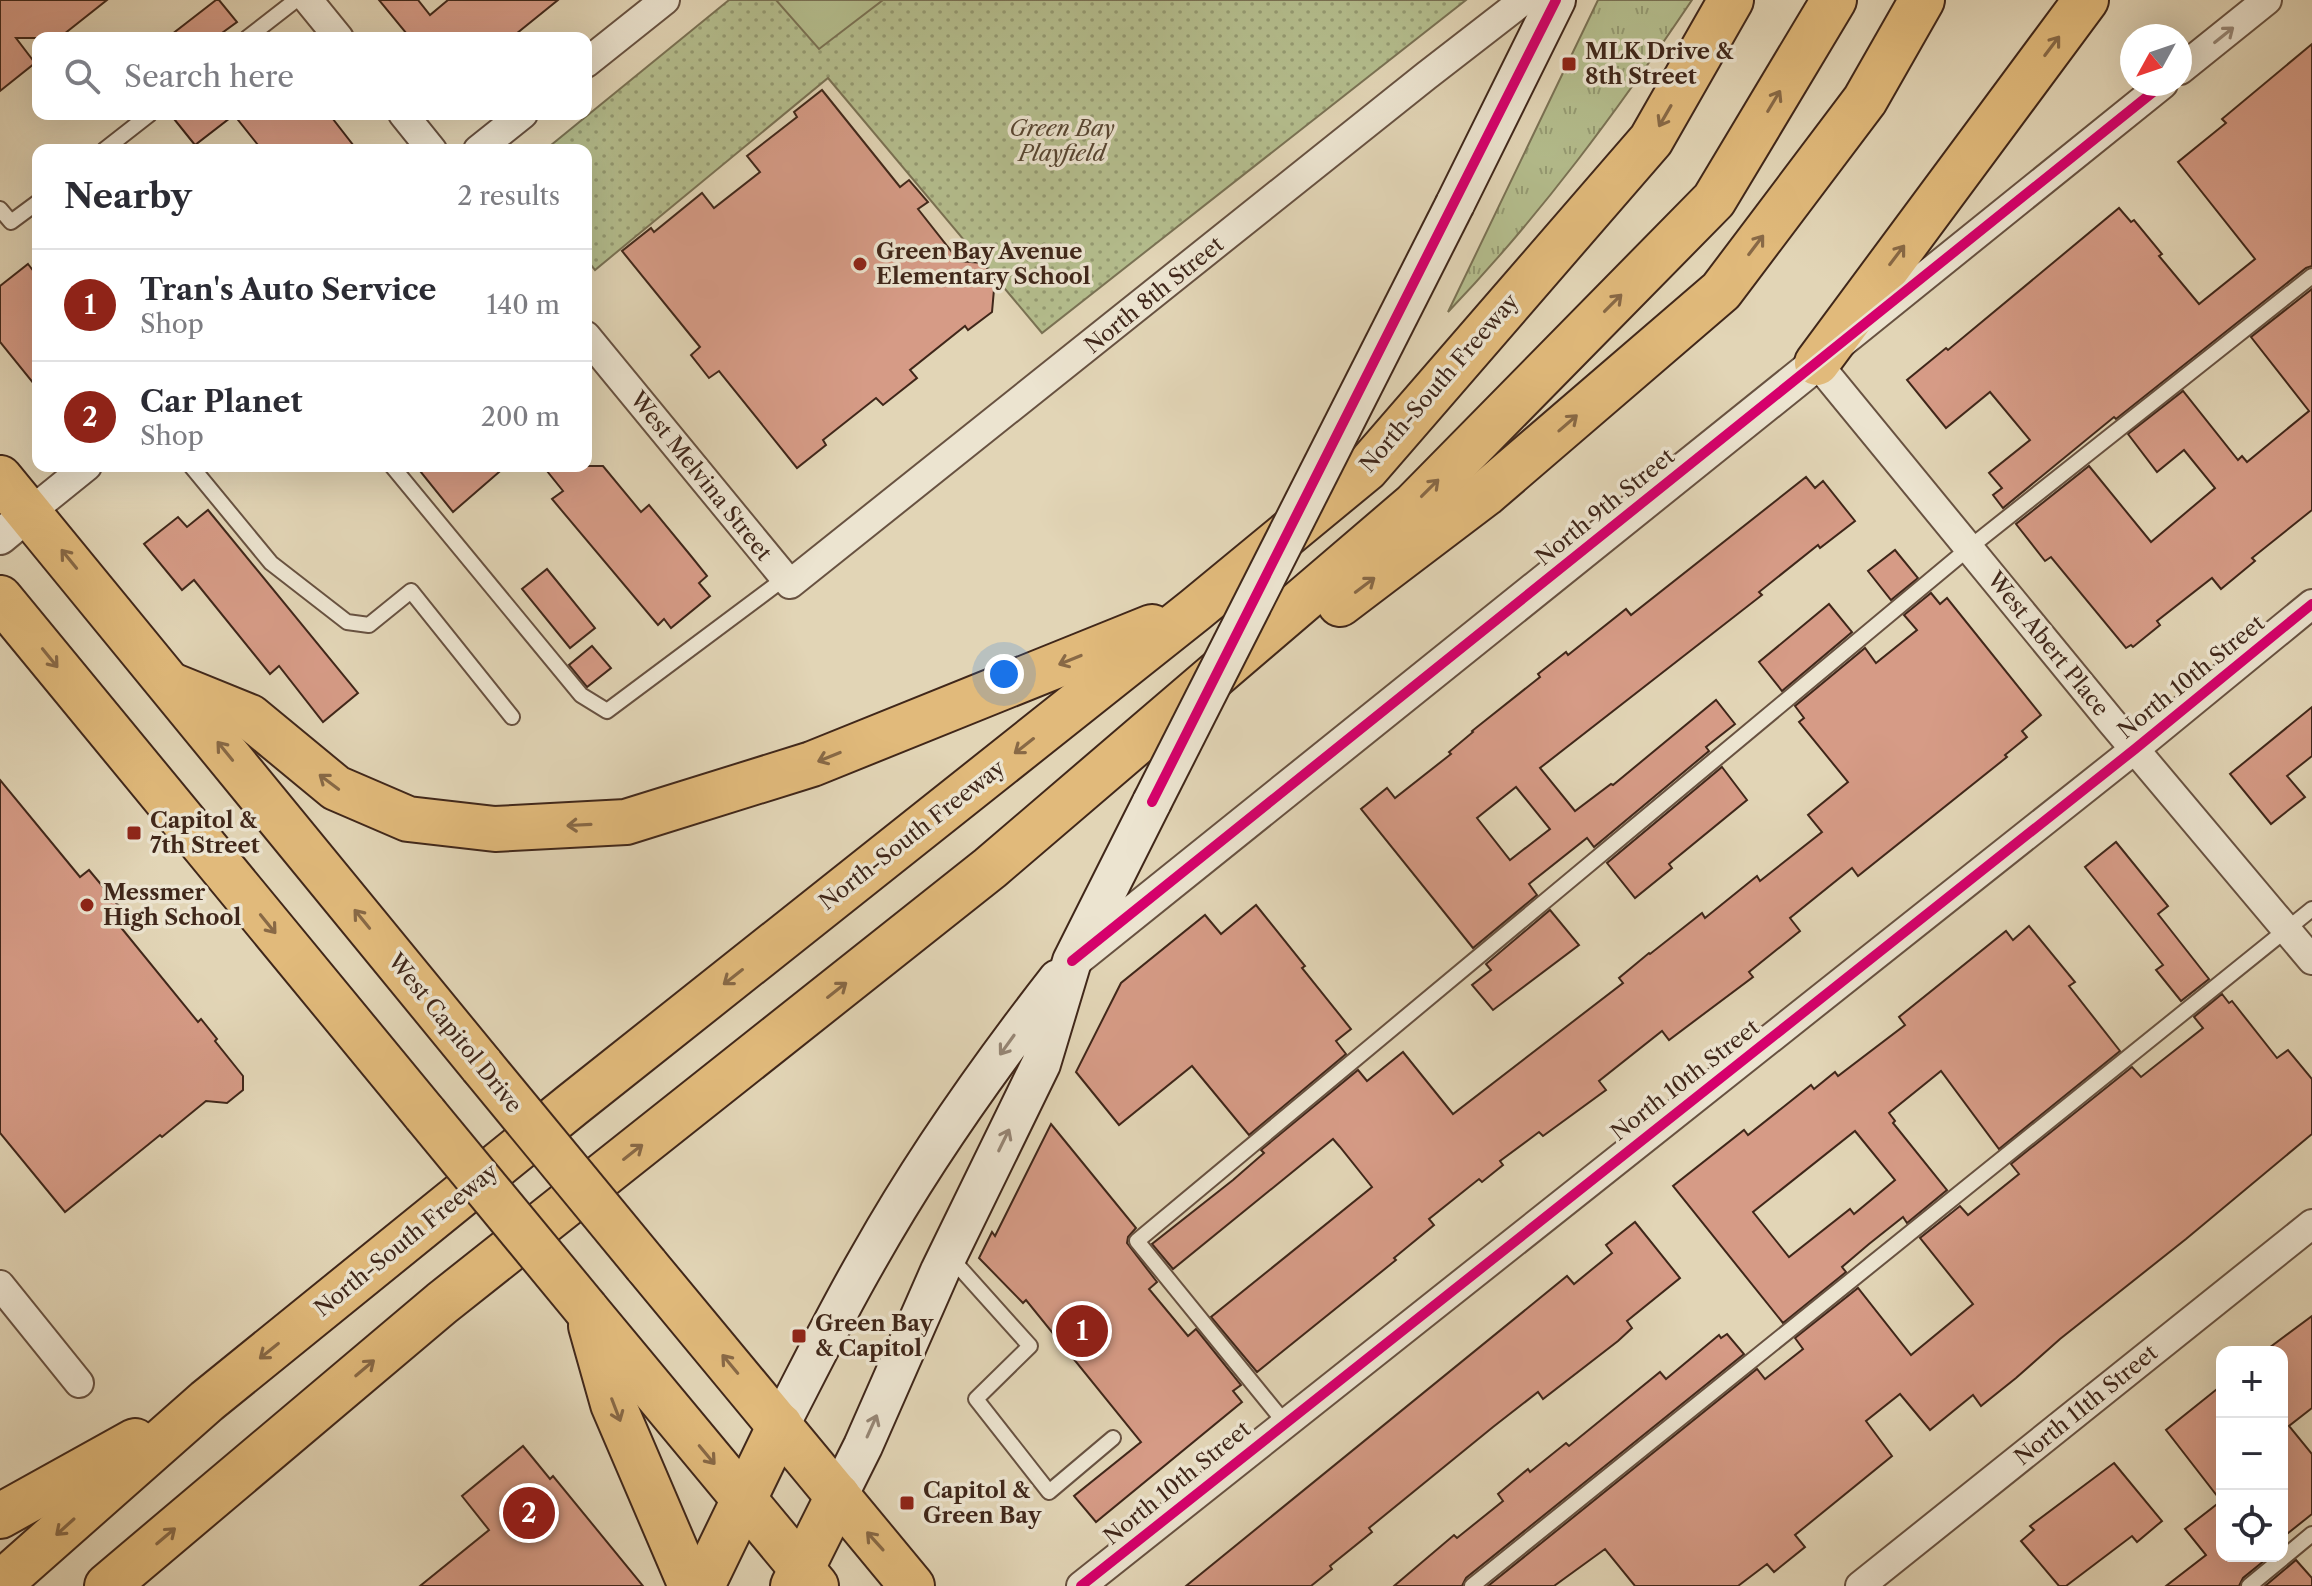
<!DOCTYPE html>
<html lang="en">
<head>
<meta charset="utf-8">
<style>
	:root { --surface:#fff; --page:#f2f2f3; --text:#2b2b33; --muted:#7c7c81; --line:#e1e1e2; --accent:#8f2418 }
	body { margin:0; font-family:"Libre Caslon Text",serif; background:var(--page); color:var(--text) }
	.controls { position:absolute; right:24px; bottom:24px; display:grid; overflow:hidden; border-radius:16px; box-shadow:0 8px 32px #0002 }
	.controls button { width:72px; height:72px; display:grid; place-items:center; padding:0; border:0; border-bottom:2px solid var(--line); background:var(--surface); color:var(--text); font:40px sans-serif }
	.compass { position:absolute; left:2120px; top:24px; width:72px; height:72px; border-radius:50%; background:var(--surface); box-shadow:0 8px 32px #0002; rotate:230deg }
	.you { position:absolute; left:1004px; top:674px; width:28px; height:28px; margin:-20px; border:6px solid #fff; border-radius:50%; background:#1a73e8; box-shadow:0 0 0 12px #1a73e833 }
	.badge { display:grid; place-items:center; width:52px; height:52px; border-radius:50%; background:var(--accent); color:#fff; font-size:26px; font-weight:700 }
	.pin { position:absolute; translate:-50% -50%; border:4px solid #fff; box-shadow:0 2px 8px #0006 }
	.list { margin:0; padding:0; list-style:none }
	h2 { display:flex; justify-content:space-between; align-items:center; height:104px; margin:0; padding:0 32px; font-size:34px }
	h2 small { font-size:26px; font-weight:400; color:var(--muted) }
	.list li { display:grid; grid-template-columns:52px 1fr auto; gap:24px; align-items:center; box-sizing:border-box; height:112px; padding:0 32px; border-top:2px solid var(--line) }
	.list b { display:block; font-size:30px; white-space:nowrap }
	.list p { margin:0; font-size:26px; white-space:nowrap; color:var(--muted) }
	.list em { font-size:26px; font-style:normal; color:var(--muted) }
	.icon { flex:none; width:44px; height:44px; fill:none; stroke:currentColor; stroke-width:2; stroke-linecap:round; stroke-linejoin:round }
	.map { position:relative; flex:none; width:2312px; height:1586px; overflow:hidden }
	.search { position:absolute; background:var(--surface); box-shadow:0 8px 32px #0002; left:32px; top:32px; width:560px; height:88px; display:flex; align-items:center; gap:20px; box-sizing:border-box; padding:0 28px; border-radius:16px; color:var(--muted); font-size:30px }
	.panel { position:absolute; background:var(--surface); box-shadow:0 8px 32px #0002; left:32px; top:144px; width:560px; height:328px; border-radius:16px }
	.map>svg:first-child { display:block }
</style>
</head>
<body>
<div class="map">
<svg width="2312" height="1586" viewBox="0 0 2312 1586">
	<defs>
		<pattern id="grass-tufts" width="24" height="20" patternUnits="userSpaceOnUse" patternTransform="scale(2)"><rect width="24" height="20" fill="#b4bd8d"/><path d="M3 7l-1-3M5 7V3M7 7l1-3M15 17l-1-3M17 17v-4M19 17l1-3" fill="none" stroke="#949a72"/></pattern>
		<pattern id="park-dots" width="8" height="8" patternUnits="userSpaceOnUse" patternTransform="scale(2)"><rect width="8" height="8" fill="#b4bd8d"/><path d="M2 2h.1M6 6h.1" fill="none" stroke="#949a72" stroke-width="1.8" stroke-linecap="round"/></pattern>
	</defs>
	<rect width="100%" height="100%" fill="#e2d5b6"/>
	<filter id="stains"><feTurbulence type="fractalNoise" baseFrequency=".0025" numOctaves="4"/><feColorMatrix values="0 0 0 0 .2 0 0 0 0 .09 0 0 0 0 .02 0 0 0 .5 -.17"/></filter>
	<radialGradient id="worn" r=".72"><stop offset=".6" stop-color="#630" stop-opacity="0"/><stop offset="1" stop-color="#630" stop-opacity=".3"/></radialGradient>
	<path fill="url(#grass-tufts)" stroke="#7a7254" stroke-width="2" d="M1598,0H1692C1618,110 1540,216 1448,312Z"/>
	<path fill="url(#park-dots)" stroke="#7a7254" stroke-width="2" d="M729,0H1466L1042,333L828,78L595,270L586,259V150H545Z"/>
	<path fill="#b4bd8d" stroke="#7a7254" stroke-width="2" d="M776,0H883L819,49Z"/>
	<g fill="#d69b86" stroke="#40271a" stroke-width="2" fill-rule="evenodd">
		<path d="M0,0H107L59,38H16L35,63L0,91Z"/>
		<path d="M216,0H219L237,22L215,38H167Z"/>
		<path d="M379,0H418L430,15L448,0H558L511,38H402L407,34Z"/>
		<path d="M2312,44V266L2306,268L2116,419L2114,417L2003,508L1993,495L2002,488L1989,473L2030,440L1990,392L1946,428L1907,380L1946,348L1948,350L2119,208L2131,222L2134,220L2162,254L2159,256L2199,304L2255,259L2178,162L2226,123L2222,119Z"/>
		<path d="M822,90L900,187L909,180L928,202L918,209L959,261L983,263L995,278L992,312L968,330L965,326L910,370L917,378L883,405L876,398L823,440L826,445L797,468L719,371L709,378L691,355L700,347L622,251L651,228L654,232L702,193L714,208L760,172L747,156L797,117L794,112Z"/>
		<path d="M170,114H329L357,150H262L234,115L195,145Z"/>
		<path d="M28,264L38,277V389L0,342V286Z"/>
		<path d="M2312,289V510L2252,558L2255,561L2221,589L2212,578L2157,621L2160,625L2133,647L2131,645L2126,648L2051,557L2045,561L2016,524L2089,466L2151,542L2215,488L2184,450L2157,472L2128,434L2183,391L2238,460L2242,456L2247,462L2309,411L2251,337Z"/>
		<path d="M416,466H506L453,512Z"/>
		<path d="M543,466H603L641,512L649,505L691,556L707,576L699,583L710,596L671,628L664,619L658,625L552,499L563,491Z"/>
		<path d="M1806,477L1815,488L1823,481L1855,521L1820,548L1818,545L1759,592L1762,595L1540,768L1575,811L1611,784L1613,785L1716,700L1735,724L1706,747L1709,751L1594,847L1587,838L1529,884L1537,895L1473,948L1361,809L1387,788L1395,798L1451,754L1449,752L1473,732L1472,731L1540,677L1538,674L1566,652L1568,655L1626,609L1631,615ZM1516,787L1550,829L1510,860L1477,818Z"/>
		<path d="M208,510L358,693L323,722L279,666L270,674L194,580L182,590L144,544L178,517L187,527Z"/>
		<path d="M1895,550L1918,578L1891,600L1868,571Z"/>
		<path d="M547,569L595,628L570,648L522,589Z"/>
		<path d="M1931,593L1940,604L1947,598L2041,715L2022,731L2027,737L2005,755L2007,757L1858,876L1852,868L1790,918L1800,931L1749,972L1753,977L1669,1040L1662,1031L1599,1081L1606,1090L1543,1136L1539,1132L1500,1161L1503,1165L1482,1182L1479,1179L1429,1219L1434,1225L1394,1258L1396,1260L1257,1372L1211,1317L1372,1187L1340,1147L1333,1139L1173,1269L1152,1244L1233,1180L1264,1153L1261,1150L1358,1070L1367,1081L1403,1052L1453,1114L1623,983L1619,978L1649,953L1650,954L1702,913L1705,918L1757,876L1760,881L1822,832L1808,815L1848,782L1799,722L1804,718L1795,706L1865,648L1876,663L1917,630L1904,615Z"/>
		<path d="M1829,604L1852,632L1782,691L1759,662Z"/>
		<path d="M592,646L611,668L587,687L569,665Z"/>
		<path d="M2312,707V756L2287,776L2305,797L2271,824L2230,774Z"/>
		<path d="M1722,767L1747,800L1669,864L1672,868L1635,898L1607,863Z"/>
		<path d="M0,780L80,877L89,870L119,906L110,914L198,1022L201,1019L217,1039L215,1041L243,1076V1090L227,1103L206,1101L162,1137L160,1135L65,1212L0,1133Z"/>
		<path d="M2116,842L2168,906L2158,914L2209,979L2181,1001L2156,970L2163,965L2085,867Z"/>
		<path d="M1256,905L1305,966L1302,968L1351,1029L1336,1041L1346,1054L1249,1135L1192,1066L1119,1125L1076,1072L1121,983L1205,915L1221,934Z"/>
		<path d="M1550,910L1579,945L1493,1010L1472,985L1491,970L1486,964Z"/>
		<path d="M2029,926L2075,982L2069,986L2120,1051L1999,1149L1941,1071L1889,1113L1895,1121L1893,1123L1947,1190L1907,1223L1903,1217L1869,1244L1842,1267L1846,1272L1783,1323L1673,1186L1744,1130L1748,1135L1811,1085L1814,1089L1835,1072L1838,1076L1905,1025L1899,1017L2006,931L2013,940ZM1855,1131L1895,1180L1854,1214L1850,1209L1789,1257L1753,1212Z"/>
		<path d="M2222,994L2229,1003L2232,1001L2277,1058L2288,1050L2312,1079V1134L2186,1239L2060,1339L2016,1378L1981,1406L1973,1395L1930,1430L1900,1394L1866,1421L1892,1456L1795,1535L1805,1547L1774,1572L1767,1564L1738,1586H1635L1605,1549L1554,1586H1488L1757,1369L1765,1379L1803,1349L1795,1338L1858,1288L1911,1355L1973,1304L1920,1238L1960,1206L1968,1215L2019,1174L2011,1164L2132,1067L2141,1077L2203,1028L2194,1017Z"/>
		<path d="M1051,1124L1136,1228L1128,1237L1127,1243L1157,1282L1149,1289L1188,1336L1196,1329L1241,1385L1233,1391L1242,1402L1096,1522L1074,1496L1141,1442L1026,1300L1023,1303L979,1258L992,1232L995,1236Z"/>
		<path d="M1635,1222L1680,1278L1627,1321L1632,1328L1618,1341L1543,1399L1538,1392L1493,1427L1369,1528L1372,1532L1330,1566L1332,1569L1311,1586H1186L1567,1276L1574,1284L1612,1253L1606,1245Z"/>
		<path d="M2312,1316V1408L2289,1426L2312,1454V1514L2282,1538V1352H2272L2269,1348Z"/>
		<path d="M1727,1334L1744,1354L1466,1578L1462,1586H1394L1454,1535L1457,1538L1503,1501L1498,1494L1528,1469L1530,1472L1566,1443L1569,1446L1660,1372L1666,1379L1719,1335L1721,1338Z"/>
		<path d="M2222,1385V1556H2270L2243,1578L2239,1586H2166L2206,1555L2185,1529L2221,1501L2166,1430Z"/>
		<path d="M523,1446L550,1479L553,1476L643,1586H420L489,1530L462,1496Z"/>
		<path d="M2114,1463L2162,1521L2137,1542L2132,1536L2066,1586H2059L2021,1541L2034,1530L2030,1526Z"/>
		<path d="M2296,1560L2312,1578V1586H2265Z"/>
	</g>
	<g fill="none" stroke-linecap="round" stroke-linejoin="round">
		<defs>
			<g id="service">
				<path d="M247,38L296,0"/>
				<path d="M104,150L150,114"/>
				<path d="M0,209L11,222L38,202"/>
				<path d="M191,466L271,563L347,622L369,625L411,591L512,717"/>
				<path d="M392,466L581,695L607,711L785,578"/>
				<path d="M951,1258L1030,1346L976,1399L1049,1492L1113,1438"/>
				<path d="M1285,1423L1137,1241L1969,548L2312,276"/>
				<path d="M1472,1586L2312,909"/>
				<path d="M2249,1586L2312,1534"/>
			</g>
			<g id="minor">
				<path d="M308,0L339,38"/>
				<path d="M586,63L665,0"/>
				<path d="M2180,70L2267,0"/>
				<path d="M2163,84L1817,363L2110,720L2312,960"/>
				<path d="M403,114L432,150"/>
				<path d="M478,150L523,114"/>
				<path d="M586,336L790,584L1426,76L1524,0"/>
				<path d="M29,513L87,466"/>
				<path d="M0,1285L79,1383"/>
				<path d="M1081,1586L2135,749L2312,604"/>
				<path d="M1860,1586L2312,1224"/>
			</g>
			<g id="tertiary">
				<path d="M0,537L29,513"/>
				<path d="M1073,961L1817,363"/>
			</g>
			<g id="secondary">
				<path d="M1455,204L1556,0"/>
				<path d="M780,1425C809,1369 837,1312 869,1257C923,1161 990,1066 1058,979"/>
				<path d="M838,1496L863,1446L940,1271L1041,1064L1072,961L1152,802"/>
			</g>
			<g id="primary">
				<path d="M0,478L482,1066"/>
				<path d="M0,598L425,1114"/>
				<path d="M646,1265L912,1586"/>
				<path d="M586,1309L816,1586"/>
				<path d="M591,1326L613,1404L691,1586"/>
				<path d="M702,1586L780,1425"/>
				<path d="M793,1586L838,1496"/>
			</g>
			<g id="motorway">
				<path d="M1817,363L2086,0"/>
				<path d="M1340,604L1485,494L1721,291L1865,100L1922,0"/>
				<path d="M171,685L250,717L336,788L408,819L495,829L626,822L812,764L1152,627"/>
				<path d="M0,1516L135,1441"/>
				<path d="M0,1584L207,1401L572,1105L1195,610L1366,469L1651,140L1731,0"/>
				<path d="M107,1586L442,1303L990,868L1414,505L1714,200L1834,0"/>
			</g>
		</defs>
		<use href="#service" stroke="#685241" stroke-width="18"/>
		<use href="#minor" stroke="#685241" stroke-width="32"/>
		<use href="#tertiary" stroke="#685241" stroke-width="38"/>
		<use href="#secondary" stroke="#40271a" stroke-width="42"/>
		<use href="#primary" stroke="#40271a" stroke-width="48"/>
		<use href="#motorway" stroke="#40271a" stroke-width="48"/>
		<use href="#service" stroke="#ece4d0" stroke-width="14"/>
		<use href="#minor" stroke="#ece4d0" stroke-width="28"/>
		<use href="#tertiary" stroke="#ece4d0" stroke-width="34"/>
		<use href="#secondary" stroke="#ece4d0" stroke-width="38"/>
		<use href="#primary" stroke="#e1ba7b" stroke-width="44"/>
		<use href="#motorway" stroke="#e1ba7b" stroke-width="44"/>
		<defs>
			<path id="secondary-bridge" d="M1152,802L1455,204"/>
			<g id="primary-bridge">
				<path d="M482,1066L646,1265"/>
				<path d="M425,1114L586,1309"/>
			</g>
		</defs>
		<use href="#secondary-bridge" stroke="#40271a" stroke-width="42" stroke-linecap="butt"/>
		<use href="#primary-bridge" stroke="#40271a" stroke-width="48" stroke-linecap="butt"/>
		<use href="#secondary-bridge" stroke="#ece4d0" stroke-width="38"/>
		<use href="#primary-bridge" stroke="#e1ba7b" stroke-width="44"/>
		<defs>
			<g id="cycleway">
				<path d="M1152,802L1556,0"/>
				<path d="M1072,961L2163,84"/>
				<path d="M1081,1586L2135,749L2312,604"/>
			</g>
		</defs>
		<use href="#cycleway" stroke="#ece4d0" stroke-width="15"/>
		<use href="#cycleway" stroke="#d6006c" stroke-width="10"/>
	</g>
	<defs><path id="oneway-shaft" d="M-6 0H5M1.5-3L5.5 0L1.5 3" fill="none" stroke-width="1.6" stroke-linecap="round" stroke-linejoin="round" transform="scale(2)"/></defs>
	<g stroke="#968675">
		<use href="#oneway-shaft" transform="translate(2224 35) rotate(-39)"/>
		<use href="#oneway-shaft" transform="translate(1007 1045) rotate(126)"/>
		<use href="#oneway-shaft" transform="translate(1004 1140) rotate(-64)"/>
		<use href="#oneway-shaft" transform="translate(872 1426) rotate(-66)"/>
	</g>
	<g stroke="#886946">
		<use href="#oneway-shaft" transform="translate(2052 46) rotate(-53)"/>
		<use href="#oneway-shaft" transform="translate(1774 101) rotate(-59)"/>
		<use href="#oneway-shaft" transform="translate(1665 116) rotate(120)"/>
		<use href="#oneway-shaft" transform="translate(1756 245) rotate(-53)"/>
		<use href="#oneway-shaft" transform="translate(1897 255) rotate(-53)"/>
		<use href="#oneway-shaft" transform="translate(1613 303) rotate(-45)"/>
		<use href="#oneway-shaft" transform="translate(1568 423) rotate(-41)"/>
		<use href="#oneway-shaft" transform="translate(1430 488) rotate(-45)"/>
		<use href="#oneway-shaft" transform="translate(69 559) rotate(-129)"/>
		<use href="#oneway-shaft" transform="translate(1365 585) rotate(-37)"/>
		<use href="#oneway-shaft" transform="translate(50 658) rotate(51)"/>
		<use href="#oneway-shaft" transform="translate(1070 660) rotate(158)"/>
		<use href="#oneway-shaft" transform="translate(1024 746) rotate(142)"/>
		<use href="#oneway-shaft" transform="translate(225 751) rotate(-129)"/>
		<use href="#oneway-shaft" transform="translate(829 757) rotate(158)"/>
		<use href="#oneway-shaft" transform="translate(329 782) rotate(-143)"/>
		<use href="#oneway-shaft" transform="translate(579 825) rotate(177)"/>
		<use href="#oneway-shaft" transform="translate(362 919) rotate(-129)"/>
		<use href="#oneway-shaft" transform="translate(268 924) rotate(51)"/>
		<use href="#oneway-shaft" transform="translate(733 977) rotate(142)"/>
		<use href="#oneway-shaft" transform="translate(837 990) rotate(-38)"/>
		<use href="#oneway-shaft" transform="translate(633 1152) rotate(-38)"/>
		<use href="#oneway-shaft" transform="translate(269 1351) rotate(141)"/>
		<use href="#oneway-shaft" transform="translate(730 1364) rotate(-130)"/>
		<use href="#oneway-shaft" transform="translate(365 1368) rotate(-40)"/>
		<use href="#oneway-shaft" transform="translate(616 1410) rotate(69)"/>
		<use href="#oneway-shaft" transform="translate(707 1455) rotate(50)"/>
		<use href="#oneway-shaft" transform="translate(65 1527) rotate(138)"/>
		<use href="#oneway-shaft" transform="translate(166 1536) rotate(-40)"/>
		<use href="#oneway-shaft" transform="translate(875 1541) rotate(-132)"/>
	</g>
	<g fill="#8f2418" stroke="#ece4d0" stroke-width="3">
		<rect x="1561" y="56" width="16" height="16" rx="4"/>
		<circle cx="860" cy="264" r="8"/>
		<rect x="126" y="825" width="16" height="16" rx="4"/>
		<circle cx="87" cy="905" r="8"/>
		<rect x="791" y="1328" width="16" height="16" rx="4"/>
		<rect x="899" y="1495" width="16" height="16" rx="4"/>
	</g>
	<g text-anchor="middle" dominant-baseline="central" stroke-width="7" stroke-linejoin="round" paint-order="stroke">
		<g font-size="22" font-weight="bold" fill="#40271a" stroke="#ece4d0" text-anchor="start">
			<text x="1585" y="51">MLK Drive &amp;<tspan x="1585" dy="25">8th Street</tspan></text>
			<text x="876" y="251">Green Bay Avenue<tspan x="876" dy="25">Elementary School</tspan></text>
			<text x="150" y="820">Capitol &amp;<tspan x="150" dy="25">7th Street</tspan></text>
			<text x="103" y="892">Messmer<tspan x="103" dy="25">High School</tspan></text>
			<text x="815" y="1323">Green Bay<tspan x="815" dy="25">&amp; Capitol</tspan></text>
			<text x="923" y="1490">Capitol &amp;<tspan x="923" dy="25">Green Bay</tspan></text>
		</g>
		<g font-size="22" font-style="italic" fill="#574531" stroke="#ece4d0">
			<text x="1062" y="128">Green Bay<tspan x="1062" dy="25">Playfield</tspan></text>
		</g>
		<g font-size="22" fill="#40271a" stroke="#ece4d0">
			<text transform="translate(1154 295) rotate(-39)">North 8th Street</text>
			<text transform="translate(1439 383) rotate(-49)">North-South Freeway</text>
			<text transform="translate(701 476) rotate(51)">West Melvina Street</text>
			<text transform="translate(1605 507) rotate(-39)">North 9th Street</text>
			<text transform="translate(2048 644) rotate(51)">West Abert Place</text>
			<text transform="translate(2191 677) rotate(-39)">North 10th Street</text>
			<text transform="translate(912 835) rotate(-38)">North-South Freeway</text>
			<text transform="translate(455 1033) rotate(51)">West Capitol Drive</text>
			<text transform="translate(1685 1080) rotate(-38)">North 10th Street</text>
			<text transform="translate(406 1240) rotate(-39)">North-South Freeway</text>
			<text transform="translate(2086 1405) rotate(-39)">North 11th Street</text>
			<text transform="translate(1177 1483) rotate(-39)">North 10th Street</text>
		</g>
	</g>
	<rect width="100%" height="100%" filter="url(#stains)"/>
	<rect width="100%" height="100%" fill="url(#worn)"/>
</svg>
<div class="controls">
<button>+</button>
<button>−</button>
<button><svg class="icon" aria-label="locate" viewBox="0 0 24 24"><circle cx="12" cy="12" r="6"/><path d="M12 2v4M12 18v4M2 12h4M18 12h4"/></svg></button>
</div>
<svg class="compass" viewBox="-18 -18 36 36"><path d="M0-13l5 13h-10z" fill="#e53935"/><path d="M0 13l5-13h-10z" fill="#7c7c81"/></svg>
<div class="you"></div>
<div class="pin badge" style="left:1082px;top:1331px">1</div>
<div class="pin badge" style="left:529px;top:1513px">2</div>
<div class="search"><svg class="icon" aria-label="search" viewBox="0 0 24 24"><circle cx="10" cy="10" r="6"/><path d="M15 15l6 6"/></svg>Search here</div>
<section class="panel">
<h2>Nearby<small>2 results</small></h2>
<ul class="list">
<li><span class="badge">1</span><div><b>Tran's Auto Service</b><p>Shop</p></div><em>140 m</em></li>
<li><span class="badge">2</span><div><b>Car Planet</b><p>Shop</p></div><em>200 m</em></li>
</ul>
</section>
</div>
</body>
</html>
